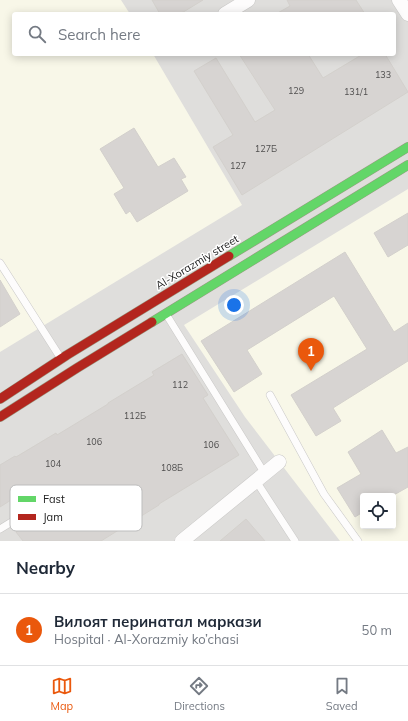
<!DOCTYPE html>
<html lang="en">
<head>
<meta charset="utf-8">
<style>
	:root { --surface:#fff; --page:#f6f6f7; --text:#1f2937; --muted:#747a83; --line:#e0e1e3; --accent:#ea580c }
	body { margin:0; font-family:Mulish,sans-serif; background:var(--page); color:var(--text) }
	.controls { position:absolute; right:12px; bottom:12px; display:grid; overflow:hidden; border-radius:4px; box-shadow:0 2px 10px #0003 }
	.controls button { width:36px; height:36px; display:grid; place-items:center; padding:0; border:0; border-bottom:1px solid var(--line); background:var(--surface); color:var(--text); font:20px sans-serif }
	.you { position:absolute; left:234px; top:305px; width:14px; height:14px; margin:-10px; border:3px solid #fff; border-radius:50%; background:#1a73e8; box-shadow:0 0 0 6px #1a73e833 }
	.badge { display:grid; place-items:center; width:26px; height:26px; border-radius:50%; background:var(--accent); color:#fff; font-size:13px; font-weight:700 }
	.pin { position:absolute; translate:-50% -33px; filter:drop-shadow(0 1px 2px #0008) }
	.pin::after { content:''; position:absolute; top:21px; width:14px; height:12px; background:inherit; clip-path:polygon(0 0,100% 0,50% 100%) }
	.list { margin:0; padding:0; list-style:none }
	h2 { display:flex; justify-content:space-between; align-items:center; height:52px; margin:0; padding:0 16px; font-size:17px }
	h2 small { font-size:13px; font-weight:400; color:var(--muted) }
	.list li { display:grid; grid-template-columns:26px 1fr auto; gap:12px; align-items:center; box-sizing:border-box; height:72px; padding:0 16px; border-top:1px solid var(--line) }
	.list b { display:block; font-size:15px; white-space:nowrap }
	.list p { margin:0; font-size:13px; white-space:nowrap; color:var(--muted) }
	.list em { font-size:13px; font-style:normal; color:var(--muted) }
	.icon { flex:none; width:22px; height:22px; fill:none; stroke:currentColor; stroke-width:2; stroke-linecap:round; stroke-linejoin:round }
	.map { position:relative; flex:none; width:408px; height:541px; overflow:hidden }
	.search { position:absolute; background:var(--surface); box-shadow:0 2px 10px #0003; left:12px; right:12px; top:12px; height:44px; display:flex; align-items:center; gap:10px; box-sizing:border-box; padding:0 14px; border-radius:4px; color:var(--muted); font-size:15px }
	.sheet { height:124px; background:var(--surface) }
	nav { display:flex; justify-content:space-around; align-items:center; box-sizing:border-box; height:56px; border-top:1px solid var(--line); background:var(--surface); font-size:11px; color:var(--muted) }
	nav a { display:grid; justify-items:center; gap:2px }
	nav .on { color:var(--accent) }
	.map>svg:first-child { display:block }
</style>
</head>
<body>
<div class="map">
<svg width="408" height="541" viewBox="0 0 408 541">
	<rect width="100%" height="100%" fill="#f0eeeb"/>
	<path fill="#dfdedc" fill-rule="evenodd" d="M0,0H408V541H0ZM14,14H394V54H14ZM363,496H393V526H363Z"/>
	<g fill="#f8f7e8" fill-rule="evenodd">
		<path d="M0,0H121L130,14H14V54H153L242,205L0,352Z"/>
		<path d="M408,189V541H340L245,417L184,325ZM363,496H393V526H363Z"/>
	</g>
	<g fill="#d7d4d2" stroke="#d3d0cc">
		<path d="M152,0H203L180,14H160Z"/>
		<path d="M287,0H356L365,14H276L290,6Z"/>
		<path d="M239,54H308L323,78L363,54H385L408,92L242,195L213,147L233,135L194,71L216,58L255,122L275,110Z"/>
		<path d="M134,128L158,167L174,158L186,177L181,179L188,191L137,222L130,211L126,214L114,194L124,188L100,149Z"/>
		<path d="M408,213V245L388,257L374,233Z"/>
		<path d="M345,252L394,332L408,323V361L333,408L341,421L316,436L291,395L367,349L334,296L247,350L262,374L234,392L201,341Z"/>
		<path d="M0,280L20,314L0,327Z"/>
		<path d="M182,354L208,395L203,398L239,455L159,504V505L101,541H23L16,532L37,516L22,493L0,507V465L15,456L16,457L56,433L57,435L108,404V403L154,375L152,372Z"/>
		<path d="M382,430L396,453L408,447V487L392,496H363V512L355,517L337,488L361,474L348,452Z"/>
		<path d="M246,519L265,541H220Z"/>
	</g>
	<g fill="none" stroke-linecap="round" stroke-linejoin="round">
		<defs>
			<g id="lane">
				<path d="M0,263L60,357"/>
				<path d="M166,314L265,474"/>
				<path d="M270,395L324,494L358,541"/>
				<path d="M256,481L295,541"/>
				<path d="M0,529L18,518"/>
			</g>
			<g id="street">
				<path d="M399,0L408,14"/>
				<path d="M225,14L248,0"/>
				<path d="M182,541L279,462"/>
			</g>
			<g id="fast">
				<path d="M229,256L408,147"/>
				<path d="M152,322L408,165"/>
			</g>
			<g id="jam">
				<path d="M0,399L67,355L229,256"/>
				<path d="M0,417L77,368L152,322"/>
			</g>
		</defs>
		<use href="#lane" stroke="#c9c8c7" stroke-width="8"/>
		<use href="#street" stroke="#c9c8c7" stroke-width="15"/>
		<use href="#fast" stroke="#999a82" stroke-width="10"/>
		<use href="#jam" stroke="#999a82" stroke-width="10"/>
		<use href="#lane" stroke="#fdfcfc" stroke-width="7"/>
		<use href="#street" stroke="#fdfcfc" stroke-width="14"/>
		<use href="#fast" stroke="#63d668" stroke-width="9"/>
		<use href="#jam" stroke="#b3261e" stroke-width="9"/>
	</g>
	<g text-anchor="middle" dominant-baseline="central" stroke-width="3" stroke-linejoin="round" paint-order="stroke">
		<g font-size="9" fill="#4f4e4e">
			<text x="383" y="74">133</text>
			<text x="296" y="90">129</text>
			<text x="356" y="91">131/1</text>
			<text x="266" y="148">127Б</text>
			<text x="238" y="165">127</text>
			<text x="180" y="384">112</text>
			<text x="135" y="415">112Б</text>
			<text x="94" y="441">106</text>
			<text x="211" y="444">106</text>
			<text x="53" y="463">104</text>
			<text x="172" y="467">108Б</text>
		</g>
		<g font-size="11" fill="#222" stroke="#fff">
			<text transform="translate(197 262) rotate(-31)">Al-Xorazmiy street</text>
		</g>
	</g>
	<rect x="10" y="485" width="132" height="46" rx="6" fill="#fff" stroke="#bdbdbd" stroke-width="1"/>
	<rect x="18" y="496" width="18" height="6" fill="#63d668"/>
	<rect x="18" y="514" width="18" height="6" fill="#b3261e"/>
	<g font-size="11" fill="#222">
		<text x="43" y="503">Fast</text>
		<text x="43" y="521">Jam</text>
	</g>
</svg>
<div class="controls">
<button><svg class="icon" aria-label="locate" viewBox="0 0 24 24"><circle cx="12" cy="12" r="6"/><path d="M12 2v4M12 18v4M2 12h4M18 12h4"/></svg></button>
</div>
<div class="you"></div>
<div class="pin badge" style="left:311px;top:371px">1</div>
<div class="search"><svg class="icon" aria-label="search" viewBox="0 0 24 24"><circle cx="10" cy="10" r="6"/><path d="M15 15l6 6"/></svg>Search here</div>
</div>
<section class="sheet">
<h2>Nearby<small></small></h2>
<ul class="list">
<li><span class="badge">1</span><div><b>Вилоят перинатал маркази</b><p>Hospital · Al-Xorazmiy ko’chasi</p></div><em>50 m</em></li>
</ul>
</section>
<nav>
<a class="on"><svg class="icon" aria-label="map" viewBox="0 0 24 24"><path d="M3 6l6-2 6 2 6-2v14l-6 2-6-2-6 2zM9 4v14M15 6v14"/></svg>Map</a>
<a><svg class="icon" aria-label="directions" viewBox="0 0 24 24"><path d="M12 3l9 9-9 9-9-9zM9 14v-3h6M13 9l2 2-2 2"/></svg>Directions</a>
<a><svg class="icon" aria-label="saved" viewBox="0 0 24 24"><path d="M7 4h10v16l-5-4-5 4z"/></svg>Saved</a>
</nav>
</body>
</html>
